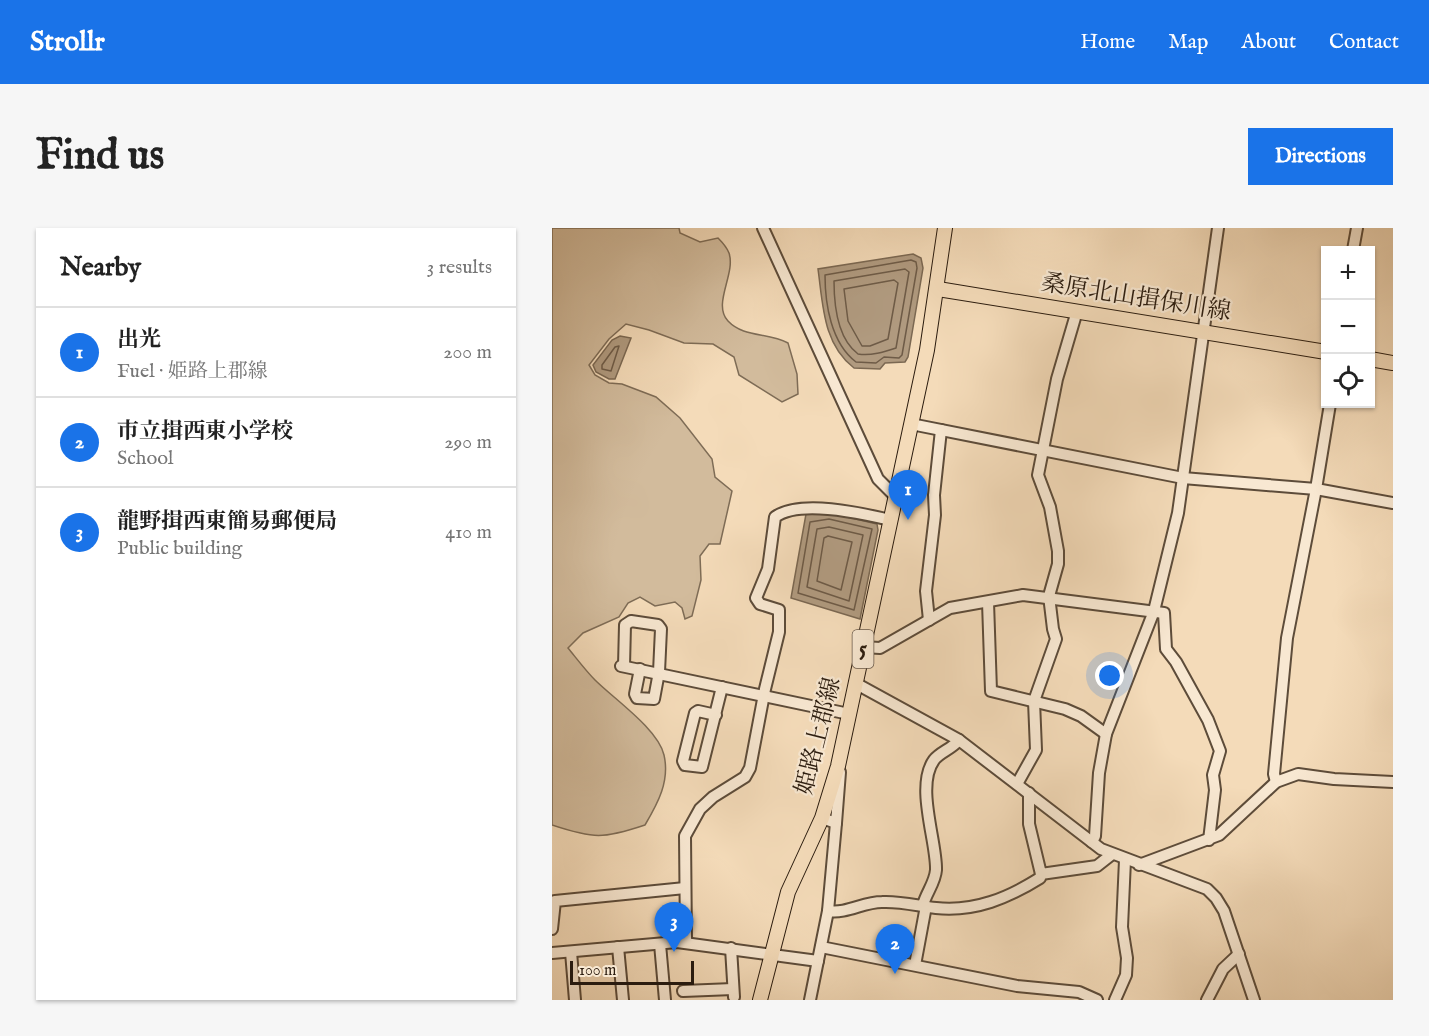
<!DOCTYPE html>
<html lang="en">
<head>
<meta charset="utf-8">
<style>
	:root { --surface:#fff; --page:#f6f6f6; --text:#222; --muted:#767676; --line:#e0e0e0; --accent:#1a73e8 }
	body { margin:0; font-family:"IM FELL English","Noto Serif JP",serif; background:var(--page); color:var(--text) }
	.controls { position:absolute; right:18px; top:18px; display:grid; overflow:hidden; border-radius:0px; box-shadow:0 2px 4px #0004 }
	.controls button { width:54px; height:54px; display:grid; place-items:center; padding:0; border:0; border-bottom:2px solid var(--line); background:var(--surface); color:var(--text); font:30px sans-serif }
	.scale { position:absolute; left:18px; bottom:15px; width:124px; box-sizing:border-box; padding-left:6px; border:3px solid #2b1c0f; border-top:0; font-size:16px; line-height:21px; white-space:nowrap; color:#2b1c0f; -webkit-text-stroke:4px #f8e8d2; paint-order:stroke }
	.you { position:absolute; left:558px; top:448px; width:21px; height:21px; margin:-15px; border:4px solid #fff; border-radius:50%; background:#1a73e8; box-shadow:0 0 0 9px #1a73e833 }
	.badge { display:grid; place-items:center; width:39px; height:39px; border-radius:50%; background:var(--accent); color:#fff; font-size:20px; font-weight:700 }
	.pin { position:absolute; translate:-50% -50px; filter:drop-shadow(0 2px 3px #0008) }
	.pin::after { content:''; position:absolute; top:32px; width:21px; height:18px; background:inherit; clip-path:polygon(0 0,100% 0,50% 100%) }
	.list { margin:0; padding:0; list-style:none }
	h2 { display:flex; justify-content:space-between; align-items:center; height:78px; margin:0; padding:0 24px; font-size:26px }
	h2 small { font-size:20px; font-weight:400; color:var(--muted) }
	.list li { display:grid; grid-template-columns:39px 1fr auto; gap:18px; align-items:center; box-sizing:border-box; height:90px; padding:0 24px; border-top:2px solid var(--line) }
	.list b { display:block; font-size:22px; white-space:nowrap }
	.list p { margin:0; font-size:20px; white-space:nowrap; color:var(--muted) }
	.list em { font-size:20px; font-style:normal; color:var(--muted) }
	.icon { flex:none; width:33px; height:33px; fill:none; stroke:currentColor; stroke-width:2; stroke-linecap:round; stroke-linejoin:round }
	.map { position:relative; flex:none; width:841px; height:772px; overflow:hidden; border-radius:0px }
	header { display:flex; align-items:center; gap:36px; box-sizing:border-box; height:84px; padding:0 30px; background:var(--accent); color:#fff }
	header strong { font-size:28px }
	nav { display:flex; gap:33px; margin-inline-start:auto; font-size:21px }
	.intro { display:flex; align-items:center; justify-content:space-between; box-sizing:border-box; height:144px; padding:0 36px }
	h1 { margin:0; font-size:42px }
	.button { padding:15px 27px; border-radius:0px; background:var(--accent); color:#fff; font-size:21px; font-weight:700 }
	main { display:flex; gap:36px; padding:0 36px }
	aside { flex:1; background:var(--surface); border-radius:0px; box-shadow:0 2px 4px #0004 }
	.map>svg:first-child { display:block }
</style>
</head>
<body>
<header>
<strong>Strollr</strong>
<nav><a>Home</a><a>Map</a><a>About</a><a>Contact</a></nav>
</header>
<div class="intro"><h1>Find us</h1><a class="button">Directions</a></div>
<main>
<aside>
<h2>Nearby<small>3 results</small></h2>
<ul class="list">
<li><span class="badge">1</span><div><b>出光</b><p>Fuel · 姫路上郡線</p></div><em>200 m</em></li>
<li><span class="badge">2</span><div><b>市立揖西東小学校</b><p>School</p></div><em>290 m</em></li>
<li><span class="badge">3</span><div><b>龍野揖西東簡易郵便局</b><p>Public building</p></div><em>410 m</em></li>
</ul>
</aside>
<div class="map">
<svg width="841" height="772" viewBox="0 0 841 772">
	<rect width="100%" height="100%" fill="#f4dbb9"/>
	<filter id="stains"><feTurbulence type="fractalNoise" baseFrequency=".00333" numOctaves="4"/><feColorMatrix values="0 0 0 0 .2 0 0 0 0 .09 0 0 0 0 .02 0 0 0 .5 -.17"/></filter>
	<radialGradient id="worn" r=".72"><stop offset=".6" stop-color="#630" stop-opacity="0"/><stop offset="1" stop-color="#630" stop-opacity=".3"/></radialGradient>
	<path fill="#d2bb9c" stroke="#7e6c56" stroke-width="1.5" d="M0,0H127L128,5L148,14L166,10C170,14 175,20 177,25C184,46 160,76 176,93C192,110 216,104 236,115L245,146L246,166L230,174L187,147L182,129L161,116L132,115L97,102L74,96L57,111L37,137L43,147L57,155L70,156L104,169L128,190L160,231L163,249L180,263L168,316H157L148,328L149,352L140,388L133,391L130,380L123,374L103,378L88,369L76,375L67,389L31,405L16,420C25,431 34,443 43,452C62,471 106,501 112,527C118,553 106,575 93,597C51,611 42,611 0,597Z"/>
	<g fill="#b09a7f" stroke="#7b6852" stroke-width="1.5">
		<path d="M361,26L369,30L371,40L356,129L353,134L333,135L328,141L302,140C271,116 271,77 266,41Z"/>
		<path d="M68,108L79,110L63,151H57L44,144L41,137L60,112Z"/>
		<path d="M278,285L325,296L326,302L308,391L239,370L254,286Z"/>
	</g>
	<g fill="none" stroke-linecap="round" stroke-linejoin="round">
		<g stroke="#6e5b47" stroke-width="1.5">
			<path d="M359,32L364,34L365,40L350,127L347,130L332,129L324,135L304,134C279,115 273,76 273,47Z"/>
			<path d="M353,41L357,44L344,120C332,124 319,128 306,126C286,111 282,77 282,53Z"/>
			<path d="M342,52L346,55L336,111L318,118H310L296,93L292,61Z"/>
			<path d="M67,118L59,143L50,141V137L63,119Z"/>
			<path d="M277,291L320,301L302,382L246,365L258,294Z"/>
			<path d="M277,299L311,307L297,373L255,359L265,301Z"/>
			<path d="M276,308L300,314L289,362L265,353L272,310Z"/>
		</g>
		<defs>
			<g id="minor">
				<path d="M211,0L326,251L343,268"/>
				<path d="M801,22L805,0"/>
				<path d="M359,196L631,250L764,261L841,275"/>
				<path d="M436,374L439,463L513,481L529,488L554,506"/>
				<path d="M377,392L374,363L383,287L382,267L389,202"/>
				<path d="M311,419L328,420L398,380L471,367L612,385L614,421L624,434L656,492L668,523L661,547L663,562L657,612"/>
				<path d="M69,438L297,486"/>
				<path d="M72,438L73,397L79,393L106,397L109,401L107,444L102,471L85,470L83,466L88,441"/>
				<path d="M303,455L407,512L549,621L655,661L664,670L672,683L702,772"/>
				<path d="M164,487L146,483L143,485L131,533L133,537L150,539L170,459"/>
				<path d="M724,554L722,546L735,410L764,261L778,176"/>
				<path d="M465,556L484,522L482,473L504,411L501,401L497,368L506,336V323L498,279L486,247L505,151L525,83"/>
				<path d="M477,565V596L489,646L545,638L559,627"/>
				<path d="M284,595L288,544"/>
				<path d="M540,614L543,608L547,545L554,506L602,383L626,285L666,0"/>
				<path d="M587,637L667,607L724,554L746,546L782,551L841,554"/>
				<path d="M371,677C374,665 383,655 384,642C385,614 363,558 382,532C388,524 400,521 407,512"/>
				<path d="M276,683C295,686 311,674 330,674C349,673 366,678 384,680C423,684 456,670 488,650L489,646"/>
				<path d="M0,701L3,673L133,660"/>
				<path d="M134,714L133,608L148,581L161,569L193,549L198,540L213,461L227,404V382L208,376L204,370L216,341L223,289C248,271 309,285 338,292"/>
				<path d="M108,716L113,772"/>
				<path d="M66,719L71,772"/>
				<path d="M269,719L465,758L527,764L545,772"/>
				<path d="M179,720L182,769"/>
				<path d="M19,724L23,772"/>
				<path d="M0,725L125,714L266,733"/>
				<path d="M363,737L374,678"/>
				<path d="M131,763L181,761"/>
				<path d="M258,772L276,683L284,595L270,590"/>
				<path d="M563,772L574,747L575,730L570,699L573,632"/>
				<path d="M655,772L671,741L687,726"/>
			</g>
			<g id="major">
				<path d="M386,61L774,124"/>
				<path d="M818,131L841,135"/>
				<path d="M208,772L236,664L270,590L286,538L375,122L393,0"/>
			</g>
		</defs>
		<use href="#minor" stroke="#5d4c3a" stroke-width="14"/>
		<use href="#major" stroke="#2b1c0f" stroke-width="16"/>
		<use href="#minor" stroke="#f8e8d2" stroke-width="10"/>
		<use href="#major" stroke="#f4dbb9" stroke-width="14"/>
	</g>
	<g text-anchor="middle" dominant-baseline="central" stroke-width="4.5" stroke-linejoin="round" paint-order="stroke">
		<rect fill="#f8e8d2" stroke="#68594a" stroke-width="1.5" x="300.5" y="402" width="21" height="38" rx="4.5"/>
		<g font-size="22" font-weight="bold" fill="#2b1c0f">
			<text x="311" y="421">5</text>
		</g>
		<g font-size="24" fill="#2b1c0f" stroke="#f8e8d2">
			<text transform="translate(584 70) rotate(9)">桑原北山揖保川線</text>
			<text transform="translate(267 508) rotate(-76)">姫路上郡線</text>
		</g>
	</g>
	<rect width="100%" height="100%" filter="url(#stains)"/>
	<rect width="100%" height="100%" fill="url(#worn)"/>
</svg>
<div class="controls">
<button>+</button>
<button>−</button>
<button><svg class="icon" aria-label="locate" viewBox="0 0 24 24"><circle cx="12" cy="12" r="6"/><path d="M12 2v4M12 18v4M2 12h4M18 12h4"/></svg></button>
</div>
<div class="scale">100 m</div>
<div class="you"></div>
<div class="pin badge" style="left:356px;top:292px">1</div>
<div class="pin badge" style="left:343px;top:746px">2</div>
<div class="pin badge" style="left:122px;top:724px">3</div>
</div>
</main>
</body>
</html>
